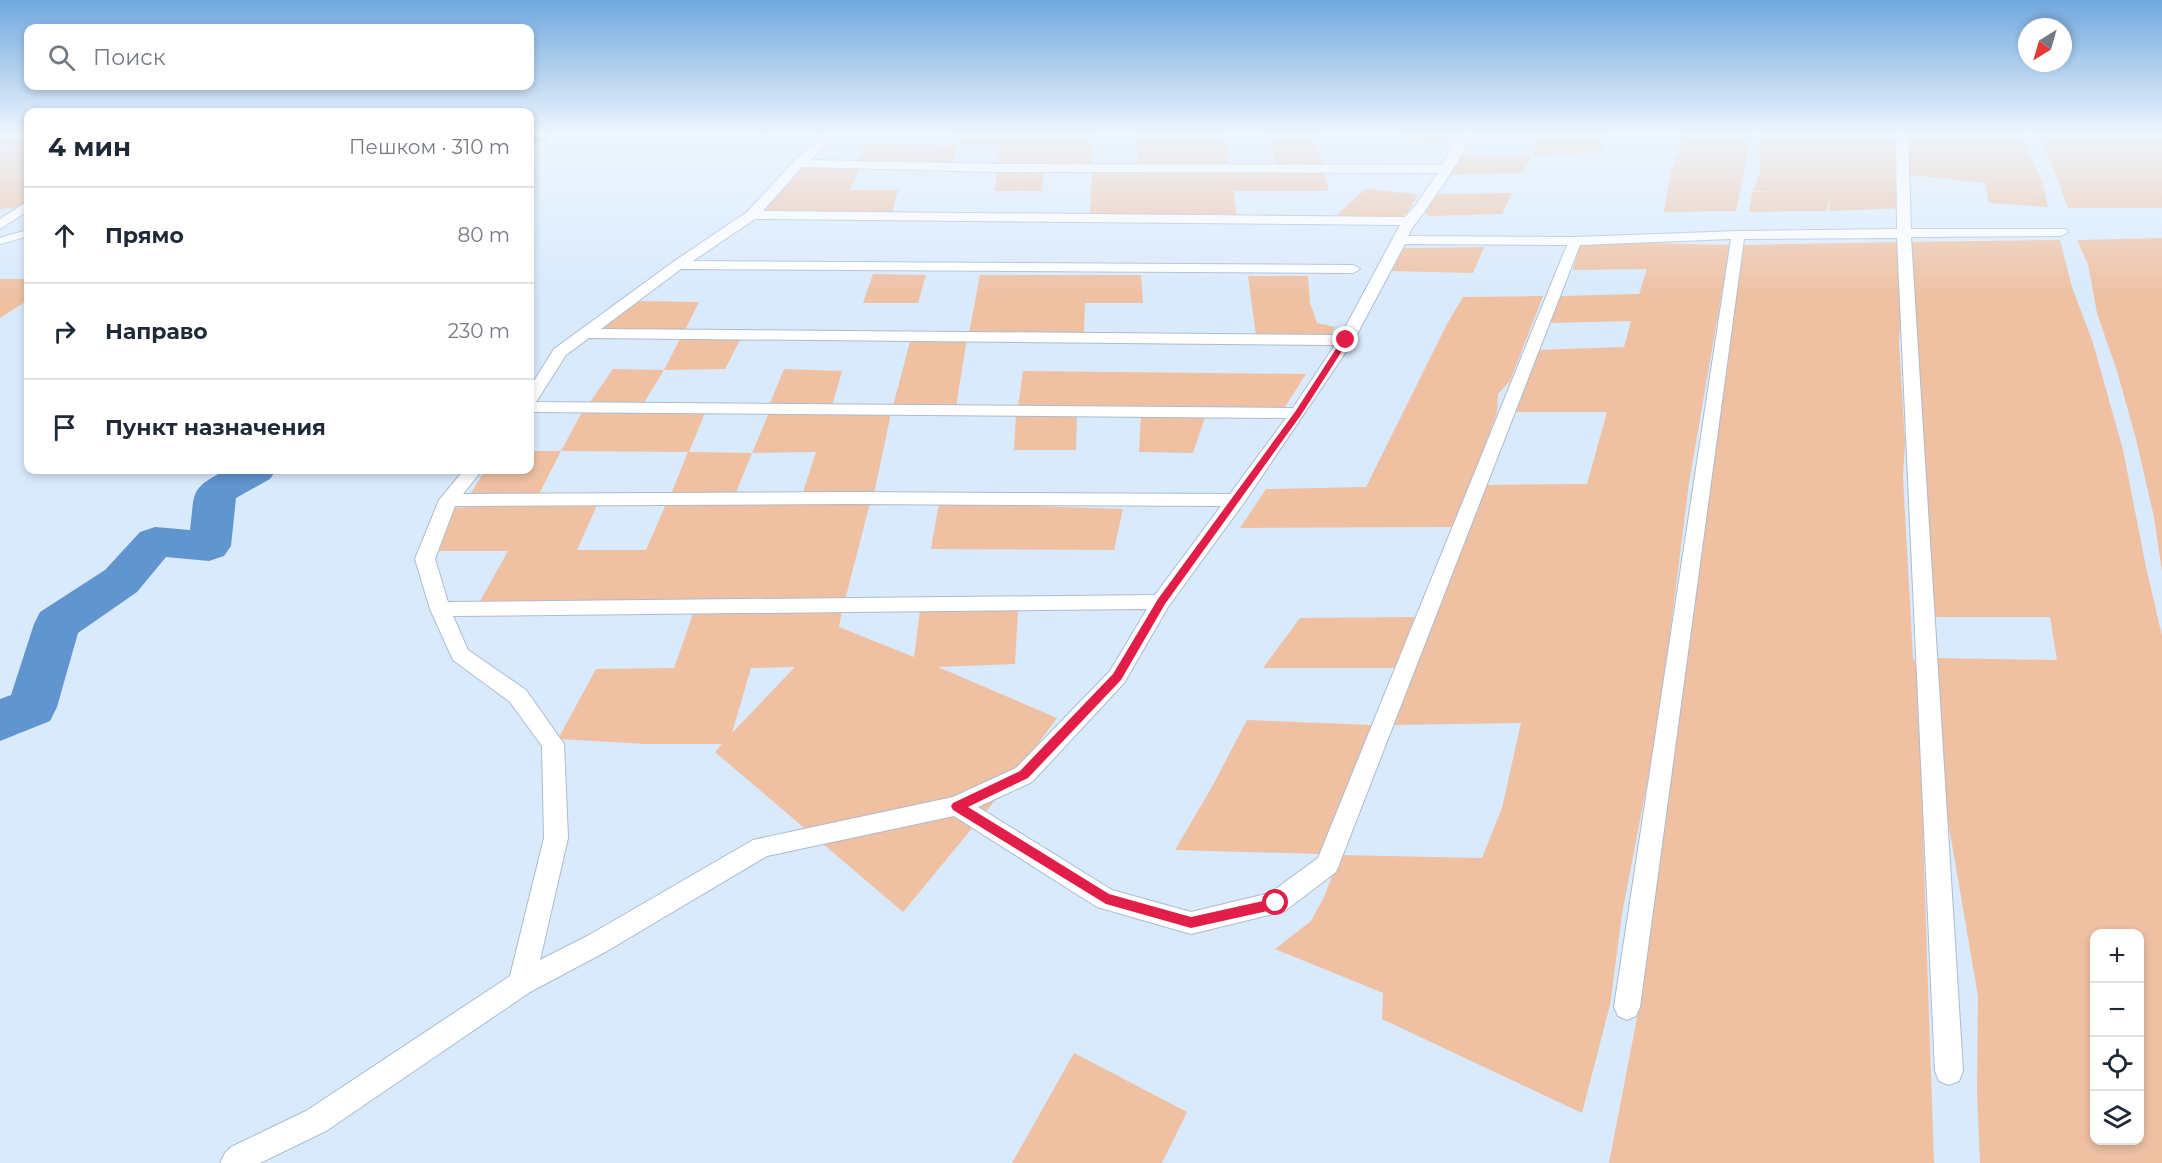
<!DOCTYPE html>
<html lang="ru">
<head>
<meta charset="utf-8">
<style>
	:root { --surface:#fff; --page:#f6f6f7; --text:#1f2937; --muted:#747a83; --line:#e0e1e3 }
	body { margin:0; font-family:Montserrat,sans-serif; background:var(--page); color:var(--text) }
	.controls { position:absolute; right:18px; bottom:18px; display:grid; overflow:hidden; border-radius:12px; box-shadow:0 3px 9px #0003 }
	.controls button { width:54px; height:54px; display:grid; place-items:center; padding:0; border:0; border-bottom:2px solid var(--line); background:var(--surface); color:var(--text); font:30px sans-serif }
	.compass { position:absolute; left:2018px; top:18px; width:54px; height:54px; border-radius:50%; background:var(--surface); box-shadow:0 3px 9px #0003; rotate:217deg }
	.stop { position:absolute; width:18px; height:18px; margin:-14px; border:4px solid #e11d48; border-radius:50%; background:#fff }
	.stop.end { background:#e11d48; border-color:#fff; box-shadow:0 2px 6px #0008 }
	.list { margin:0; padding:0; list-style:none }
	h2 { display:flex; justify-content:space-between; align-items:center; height:78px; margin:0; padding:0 24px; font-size:26px }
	h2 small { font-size:20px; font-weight:400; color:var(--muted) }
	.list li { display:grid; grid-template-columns:39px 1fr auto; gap:18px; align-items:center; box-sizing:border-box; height:96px; padding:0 24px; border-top:2px solid var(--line) }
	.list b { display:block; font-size:22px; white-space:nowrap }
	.list em { font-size:20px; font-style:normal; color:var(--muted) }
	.icon { flex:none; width:33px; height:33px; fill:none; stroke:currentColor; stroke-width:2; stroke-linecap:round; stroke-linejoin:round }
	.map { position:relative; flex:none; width:2162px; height:1163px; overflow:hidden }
	.search { position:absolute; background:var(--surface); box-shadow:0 3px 9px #0003; left:24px; top:24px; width:510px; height:66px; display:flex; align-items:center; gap:15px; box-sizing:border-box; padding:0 21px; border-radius:12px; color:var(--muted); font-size:22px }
	.panel { position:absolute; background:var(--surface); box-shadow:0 3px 9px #0003; left:24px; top:108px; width:510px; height:366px; border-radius:12px }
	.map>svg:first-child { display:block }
</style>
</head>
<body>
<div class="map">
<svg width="2162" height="1163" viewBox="0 0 2162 1163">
	<rect width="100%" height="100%" fill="#d9eafd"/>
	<g fill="#efc0a2" fill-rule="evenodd">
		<path d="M0,134H28V200L15,208L0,209V153L12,145H0Z"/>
		<path d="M960,134H1093L1091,165H998L1000,145H957L952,165L858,163L865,144L957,145Z"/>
		<path d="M1136,134H1224L1230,166L1138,165Z"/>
		<path d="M1269,134H1314L1323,166H1275Z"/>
		<path d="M1401,134H1456L1451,143L1402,142Z"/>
		<path d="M1475,134H1608L1600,153L1532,155L1523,173L1447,175L1459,156L1532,155L1540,137L1472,138Z"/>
		<path d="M1685,134H1751L1736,211L1664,212L1671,171Z"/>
		<path d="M1761,134H1898L1903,208L1829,211L1830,195L1826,211L1749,212L1752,192L1791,191H1753L1760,171Z"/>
		<path d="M1907,134H2021L2042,181L2048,207L1989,203L1985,183L1910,175Z"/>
		<path d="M2038,134H2162V208H2068L2047,152Z"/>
		<path d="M804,167L860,168L850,190H898L892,213L769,212L764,208L799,168Z"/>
		<path d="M997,169L1044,170L1042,191H995Z"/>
		<path d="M1092,169L1324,170L1329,191H1234L1236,214H1090Z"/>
		<path d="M1365,189L1418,194L1408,212L1398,219L1344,217L1337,215Z"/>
		<path d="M1512,193L1502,214L1430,216L1425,213L1435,194Z"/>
		<path d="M2162,238V572L2154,517L2136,439L2117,371L2097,313L2088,264L2077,240Z"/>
		<path d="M2060,240L2072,287L2093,343L2123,450L2146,567L2162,636V1163H1980L1977,1090L1978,996L1941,780L1934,658L2057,660L2050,617H1932L1910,242ZM2094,934H2140V1140H2094Z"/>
		<path d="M1900,242L1901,312L1899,342L1905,443L1903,477L1913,658L1917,666L1918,720L1923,773V835L1934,1163H1609L1643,987L1743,245Z"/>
		<path d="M1650,243L1730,245L1689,483L1659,721L1622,914L1610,1005L1582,1113L1382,1019L1383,993L1275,949L1311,921L1324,897L1340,855L1482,858L1502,808L1521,723L1392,725L1485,485L1587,484L1607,412H1512L1538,350L1624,347L1631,321L1549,323L1561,296L1639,294L1647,269L1573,270L1580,245Z"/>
		<path d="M1484,247L1473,273L1390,271L1403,248Z"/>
		<path d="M873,274L926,275L918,303H863Z"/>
		<path d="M980,275H1141L1143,303H1085L1084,333H969Z"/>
		<path d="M1248,276H1308L1310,303L1317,323L1335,327L1330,334L1320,336L1256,335Z"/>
		<path d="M0,279H28V300L0,318Z"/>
		<path d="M1543,296L1510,381L1498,394L1497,413L1454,527L1240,528L1266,489L1366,487L1447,324L1463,297Z"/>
		<path d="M635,301L699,302L684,332L617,331L604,328L603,325Z"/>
		<path d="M681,337L741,338L725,369L664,370L642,406L588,405L613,369L664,370Z"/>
		<path d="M911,338H967L956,407L893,406Z"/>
		<path d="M784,369L842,371L832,406H769Z"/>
		<path d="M1023,371L1306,374L1283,410L1018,407Z"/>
		<path d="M582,412L705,413L689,452L752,453L769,413H891L874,494L802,495L816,452L752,453L735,495L671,494L688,452L561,451L539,494L471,493L485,470H530V451H561Z"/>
		<path d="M1016,414H1077L1076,450H1014Z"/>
		<path d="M1141,415L1205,417L1193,453L1139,452Z"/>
		<path d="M533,503H598L577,550H646L666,504L870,503L845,600L480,601L508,551H439L453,508Z"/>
		<path d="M939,503L1123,509L1114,550L931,549Z"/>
		<path d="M842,610L839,627L914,657L920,610L1018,611L1015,664L938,667L1057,718L1002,792L903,912L715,752L722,744H646L558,739L596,669L674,668L694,611ZM793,667L794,668L732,733L751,668Z"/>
		<path d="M1415,617L1395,668H1263L1300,618Z"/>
		<path d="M1247,720L1372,725L1321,854L1175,850L1213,785Z"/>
		<path d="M1074,1053L1187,1112L1162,1163H1012Z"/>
	</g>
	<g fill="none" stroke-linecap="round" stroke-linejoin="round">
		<g fill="#6095cf" fill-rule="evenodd">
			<path d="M530,134H550L546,140L530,144Z"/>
			<path d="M226,470H276L270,479L236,498L231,546L224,556L209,561L166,557L137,592L78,633L57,707L50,721L0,741V699L11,695L34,624L40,612L105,570L140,532L155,527L190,530C195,491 189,489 226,470Z"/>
		</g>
		<defs>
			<path id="service" d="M0,241L28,233"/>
			<g id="minor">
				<path d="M824,134H837L810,160L999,164L1442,165L1460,134H1472C1461,160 1443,185 1427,208C1420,219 1414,223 1408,236L1575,237L1738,231L1897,229L1896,134H1908L1911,229H2066L2068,232L2061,236L1911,237L1963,1071L1959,1081L1949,1085L1939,1081L1935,1071L1897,238L1744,239L1640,1007L1636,1016L1627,1020L1618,1016L1614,1007L1731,239L1580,245L1339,865L1336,872L1285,911L1191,934L1097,907L954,816L767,856L607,951L530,992L326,1131L260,1163H220L225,1153L231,1147L306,1111L510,976L544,838L542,746L510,702L453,660L430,609L415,559L439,500L464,470H482L463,494L848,492L1230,494L1286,418L530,412V387L554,349L673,262L747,212L795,160ZM802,167L999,172L1438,173L1415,206L1405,217L763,211ZM755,219L1400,225L1341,335L601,329L681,269L1353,273L1360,269L1353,265L693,261ZM1405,244L1567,245L1318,858L1270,893L1191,912L1112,890L978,807L1032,782L1124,683L1168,607L1243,504L1354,340ZM589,338L1335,345L1293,408L536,402L566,355ZM848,504L1221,506L1155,595L448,602L435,559L455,506ZM1147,609L1110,671L1016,768L953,797L753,840L589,935L540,960L568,838L564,744L526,690L468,650L453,616Z"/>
				<path d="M28,201V211L0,229V219Z"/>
			</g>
		</defs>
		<use href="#service" stroke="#acbccf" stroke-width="8"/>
		<use href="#minor" stroke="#acbccf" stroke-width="2"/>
		<use href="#service" stroke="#fff" stroke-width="6"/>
		<use href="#minor" fill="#fff" fill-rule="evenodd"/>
	</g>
	<linearGradient id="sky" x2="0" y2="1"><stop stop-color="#71a8de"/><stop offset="0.45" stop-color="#eef6fe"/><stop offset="1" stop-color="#eef6fe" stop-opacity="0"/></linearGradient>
	<rect width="2162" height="297" fill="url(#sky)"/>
	<path fill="#e11d48" d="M1343,338L1349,340L1301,415L1165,604L1121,680L1028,778L968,807L1109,894L1191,917L1276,898L1282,903L1276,909L1191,928L1106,904L953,810L951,806L953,803L1020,771L1113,674L1158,599L1295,412Z"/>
</svg>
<div class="controls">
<button>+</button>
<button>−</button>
<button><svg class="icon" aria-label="locate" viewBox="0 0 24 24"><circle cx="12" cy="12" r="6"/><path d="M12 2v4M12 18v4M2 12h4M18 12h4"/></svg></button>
<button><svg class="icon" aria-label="layers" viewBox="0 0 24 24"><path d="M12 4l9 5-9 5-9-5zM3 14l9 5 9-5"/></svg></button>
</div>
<svg class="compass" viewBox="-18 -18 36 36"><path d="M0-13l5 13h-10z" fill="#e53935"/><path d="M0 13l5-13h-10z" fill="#747a83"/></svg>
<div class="stop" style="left:1276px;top:903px"></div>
<div class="stop end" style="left:1346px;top:340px"></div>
<div class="search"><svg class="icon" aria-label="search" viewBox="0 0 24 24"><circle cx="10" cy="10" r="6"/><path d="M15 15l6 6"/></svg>Поиск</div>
<section class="panel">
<h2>4 мин<small>Пешком · 310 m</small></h2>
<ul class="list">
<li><svg class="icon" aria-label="ahead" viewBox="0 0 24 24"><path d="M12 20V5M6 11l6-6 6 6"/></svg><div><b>Прямо</b></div><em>80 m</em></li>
<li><svg class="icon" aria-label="right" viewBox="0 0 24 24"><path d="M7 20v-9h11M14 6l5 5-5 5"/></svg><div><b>Направо</b></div><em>230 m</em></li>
<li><svg class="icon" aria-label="arrive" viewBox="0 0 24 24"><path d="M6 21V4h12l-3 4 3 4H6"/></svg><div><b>Пункт назначения</b></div></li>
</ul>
</section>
</div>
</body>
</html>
